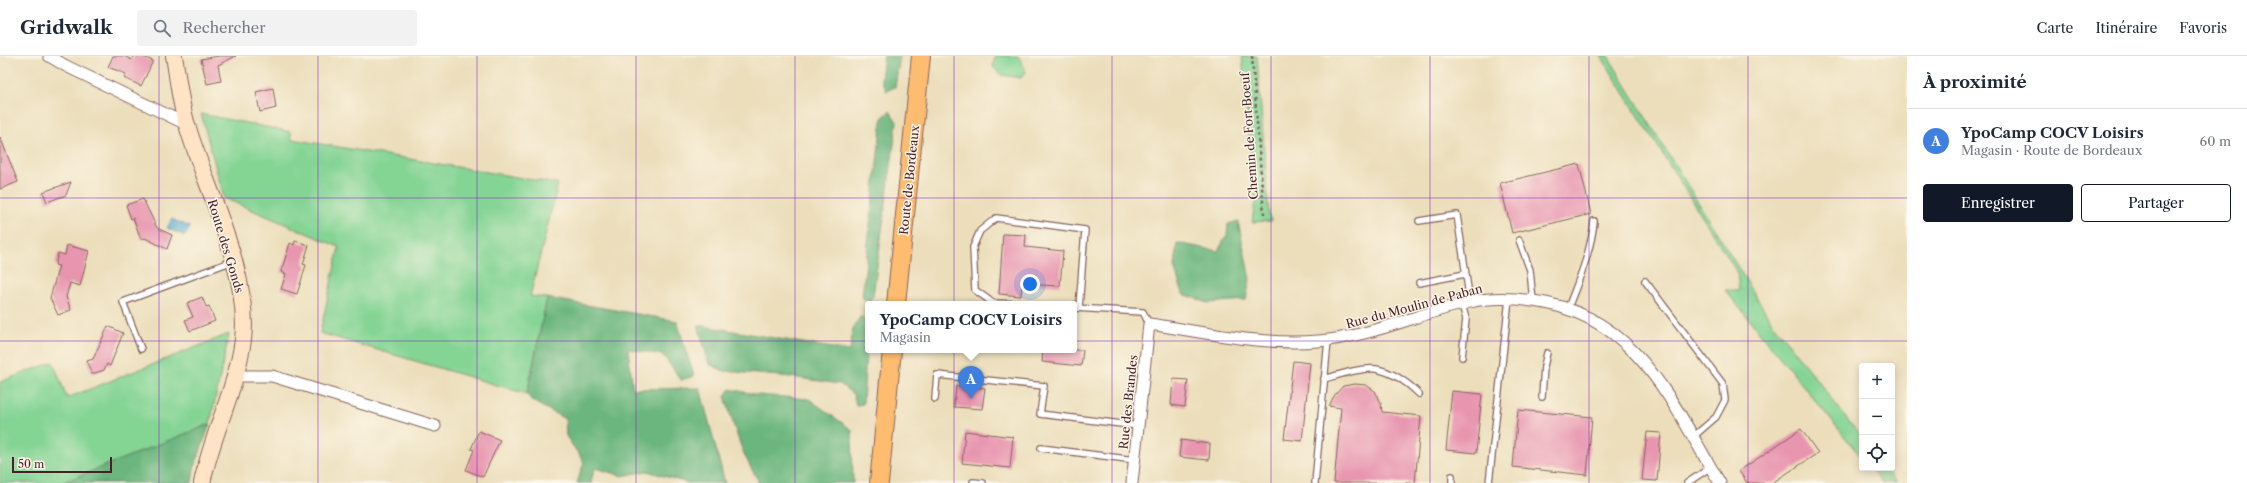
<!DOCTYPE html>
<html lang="fr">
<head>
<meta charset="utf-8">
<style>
	:root { --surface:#fff; --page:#f2f2f3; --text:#1f2937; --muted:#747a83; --line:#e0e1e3; --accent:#111827 }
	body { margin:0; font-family:"Libre Caslon Text",serif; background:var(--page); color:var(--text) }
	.controls { position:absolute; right:12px; bottom:12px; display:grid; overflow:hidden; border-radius:4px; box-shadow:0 2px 10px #0003 }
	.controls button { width:36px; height:36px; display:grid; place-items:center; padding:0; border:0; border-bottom:1px solid var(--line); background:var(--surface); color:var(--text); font:20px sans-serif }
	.scale { position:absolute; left:12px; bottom:10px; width:100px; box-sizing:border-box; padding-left:4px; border:2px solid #4a1f2b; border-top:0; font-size:11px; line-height:14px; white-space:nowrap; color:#4a1f2b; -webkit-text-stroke:3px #fcf5e5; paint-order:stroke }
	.you { position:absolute; left:1030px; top:228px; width:14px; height:14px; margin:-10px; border:3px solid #fff; border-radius:50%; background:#1a73e8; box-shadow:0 0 0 6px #1a73e833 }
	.badge { display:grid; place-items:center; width:26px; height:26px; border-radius:50%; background:var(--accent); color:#fff; font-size:13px; font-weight:700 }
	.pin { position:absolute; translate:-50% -33px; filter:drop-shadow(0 1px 2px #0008) }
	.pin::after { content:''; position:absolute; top:21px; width:14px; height:12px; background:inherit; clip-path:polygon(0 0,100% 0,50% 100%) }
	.popup { position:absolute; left:865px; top:245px; width:212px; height:52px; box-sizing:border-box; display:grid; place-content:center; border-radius:4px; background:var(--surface); filter:drop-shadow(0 1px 3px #0005); font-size:13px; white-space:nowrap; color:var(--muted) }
	.popup b { font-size:15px; color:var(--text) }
	.popup::after { content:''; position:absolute; left:50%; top:100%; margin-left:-8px; border:8px solid transparent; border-top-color:var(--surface) }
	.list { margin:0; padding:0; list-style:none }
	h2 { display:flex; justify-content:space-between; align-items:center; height:52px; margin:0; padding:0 16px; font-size:17px }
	h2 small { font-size:13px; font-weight:400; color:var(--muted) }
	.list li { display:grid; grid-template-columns:26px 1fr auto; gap:12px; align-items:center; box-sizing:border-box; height:64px; padding:0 16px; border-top:1px solid var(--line) }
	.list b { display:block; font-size:15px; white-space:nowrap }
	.list p { margin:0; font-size:13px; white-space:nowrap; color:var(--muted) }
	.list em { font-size:13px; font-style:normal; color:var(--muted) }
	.actions { display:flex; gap:8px; padding:12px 16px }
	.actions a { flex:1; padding:9px 0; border:1px solid var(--accent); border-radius:4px; text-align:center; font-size:14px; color:var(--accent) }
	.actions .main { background:var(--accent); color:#fff }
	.icon { flex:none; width:22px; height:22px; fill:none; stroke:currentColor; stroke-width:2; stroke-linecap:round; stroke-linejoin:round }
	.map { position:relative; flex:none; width:1907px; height:427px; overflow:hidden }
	header { display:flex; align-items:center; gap:24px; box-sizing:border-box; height:56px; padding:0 20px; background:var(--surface); border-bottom:1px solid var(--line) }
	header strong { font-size:19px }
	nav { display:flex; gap:22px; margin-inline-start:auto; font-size:14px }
	.search { width:280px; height:36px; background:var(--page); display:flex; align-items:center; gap:10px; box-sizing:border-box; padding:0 14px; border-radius:4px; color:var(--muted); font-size:15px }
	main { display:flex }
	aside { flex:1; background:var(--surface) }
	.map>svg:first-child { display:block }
</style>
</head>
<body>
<header>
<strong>Gridwalk</strong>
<div class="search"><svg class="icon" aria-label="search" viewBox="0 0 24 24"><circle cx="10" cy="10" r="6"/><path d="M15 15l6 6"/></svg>Rechercher</div>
<nav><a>Carte</a><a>Itinéraire</a><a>Favoris</a></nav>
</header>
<main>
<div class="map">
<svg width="1907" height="427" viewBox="0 0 1907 427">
	<rect width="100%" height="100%" fill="#fcf5e5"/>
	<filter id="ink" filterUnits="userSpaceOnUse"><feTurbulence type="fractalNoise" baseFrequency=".025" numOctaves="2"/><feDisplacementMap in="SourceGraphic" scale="8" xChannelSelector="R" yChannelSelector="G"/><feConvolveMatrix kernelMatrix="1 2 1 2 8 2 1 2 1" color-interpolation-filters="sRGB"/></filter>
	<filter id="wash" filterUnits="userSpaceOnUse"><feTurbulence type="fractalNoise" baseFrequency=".012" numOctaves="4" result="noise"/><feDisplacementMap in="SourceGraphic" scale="16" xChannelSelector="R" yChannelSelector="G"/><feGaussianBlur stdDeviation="0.9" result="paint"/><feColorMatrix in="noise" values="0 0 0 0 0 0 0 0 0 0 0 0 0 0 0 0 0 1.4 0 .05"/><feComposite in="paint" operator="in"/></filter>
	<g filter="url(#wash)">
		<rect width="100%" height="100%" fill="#ecdebb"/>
		<g fill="#84d494" stroke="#677a60">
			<path d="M995,0H1018L1022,6L1026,16L1021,22L1001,19L993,11Z"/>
			<path d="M1242,0H1257L1269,160L1272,165L1252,166L1255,146Z"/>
			<path d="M1601,0H1608L1773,268L1862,382V402L1725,234H1739L1737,216Z"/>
			<path d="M201,58L291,76V83L558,128L530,240L547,242L527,338L320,277L339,191L224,142Z"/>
			<path d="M229,278L210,368L62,427H0V326L53,306L67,342Z"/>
			<path d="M1870,412H1885L1897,427H1882Z"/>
		</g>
		<g fill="#6bb67e" stroke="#5a6a54">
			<path d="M884,0H900L895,31L886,35L881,23Z"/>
			<path d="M890,55L897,66L873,240L869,246L862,241L882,62Z"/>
			<path d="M1238,165L1250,223L1246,244L1208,247L1183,238L1174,211L1177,187L1218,195L1227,179L1228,168Z"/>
			<path d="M547,242L677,265L694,320L681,324L663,299L628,293L633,333L700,332L725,427H688L647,415L622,420L595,412L591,425L592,427H577L584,406L566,380L565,363L532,345L527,338Z"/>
			<path d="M860,261L868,263L863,348L856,349L853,338L840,328L791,321L724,315L709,308L698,269L850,295L853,272Z"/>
			<path d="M730,333L758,339L809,343L852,374L853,427H758V424C741,398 734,370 725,340Z"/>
			<path d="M210,368L194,413L192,427H62Z"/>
		</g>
		<path fill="#51abcf" stroke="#4e657d" d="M172,163L190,171L185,180L167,172Z"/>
		<g id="blocks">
			<g fill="#e895b0">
				<path d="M113,0H124L132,4L134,0H141L153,5L141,30L124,22L126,18L108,11Z"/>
				<path d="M219,0H236L218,9L221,25L207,28L201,3Z"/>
				<path d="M273,32L276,52L260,56L256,36Z"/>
				<path d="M0,81L18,126L0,133Z"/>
				<path d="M1579,108L1591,158L1512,177L1500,127Z"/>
				<path d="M71,126L66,139L47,146L43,136Z"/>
				<path d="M143,143L157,172L172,179L167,193L145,182L141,183L133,162L131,163L126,149Z"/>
				<path d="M1003,178L1026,179L1025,191L1063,195L1060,230L1022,228L1021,240L999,238Z"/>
				<path d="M295,185L309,189L303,208L306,209L297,238L281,233L286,218L281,216L290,187L294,189Z"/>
				<path d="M67,189L89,195L80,230L70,227L66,241L71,254L58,259L50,242L59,210L55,209L58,197L65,199Z"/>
				<path d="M202,241L206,251L209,250L215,265L190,275L185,264L193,261L187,247Z"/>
				<path d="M108,270L123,277L110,310L107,308L104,314L92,318L87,305L93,303Z"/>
				<path d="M1043,294H1083L1081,310L1042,306Z"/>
				<path d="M1293,305L1310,307L1302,385L1284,383Z"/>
				<path d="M1173,323L1188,324L1185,351L1171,349Z"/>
				<path d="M1355,328L1366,329L1375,335L1381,347L1382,356L1421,360L1415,427H1334L1341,352L1329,350L1334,340L1343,330Z"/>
				<path d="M956,330L985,332L982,353L954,351Z"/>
				<path d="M1452,335L1482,338L1476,397L1446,394Z"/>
				<path d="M1518,354L1592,361L1587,419L1513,411Z"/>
				<path d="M1801,373L1818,397L1772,427H1747L1739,415Z"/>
				<path d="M479,375L500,384L483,421L466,414L474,394L471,393Z"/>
				<path d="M965,375L1013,381L1010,412L962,407Z"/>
				<path d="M1647,376L1661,377L1657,425L1642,424Z"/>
				<path d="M1181,384L1210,388L1209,404L1179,401Z"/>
			</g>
		</g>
	</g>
	<g filter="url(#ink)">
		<use href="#blocks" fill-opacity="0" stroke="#83625d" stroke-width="1"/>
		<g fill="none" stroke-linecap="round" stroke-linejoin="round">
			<defs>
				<g id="lane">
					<path d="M1419,165L1457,159L1470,246"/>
					<path d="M1519,184L1530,214L1533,245"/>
					<path d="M1645,225L1723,328L1725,344L1716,361L1693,381"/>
					<path d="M1419,227L1465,218"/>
					<path d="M1015,248L993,247L975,234L973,191L980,175L996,162L1085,174L1079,252"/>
					<path d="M1074,252L1143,256L1149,268"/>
					<path d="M1568,252C1579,223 1591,196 1594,165"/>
					<path d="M141,293L123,246L233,205"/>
					<path d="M1462,301L1466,263L1462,248"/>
					<path d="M1324,323C1338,319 1362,311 1376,313C1392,316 1408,327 1419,338"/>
					<path d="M1542,341L1544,310L1547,297"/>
					<path d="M935,343L937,319L1044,330L1040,358L1138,370"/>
					<path d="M1041,392L1135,404"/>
					<path d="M973,426L983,427"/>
					<path d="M1315,427L1328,284"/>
					<path d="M1452,427V420"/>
					<path d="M1489,427L1509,243"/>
					<path d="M1687,427L1711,411"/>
				</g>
				<g id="street">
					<path d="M49,0L66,10L186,68"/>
					<path d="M236,320H272L435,370"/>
					<path d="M1132,427L1149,268C1205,276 1262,290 1318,285C1371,281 1419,257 1470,246C1491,241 1512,242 1533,245C1637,258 1672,348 1720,427"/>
				</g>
				<path id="secondary" d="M174,0C178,23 180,47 187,69C206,133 251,218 243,284C236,334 212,378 202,427"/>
				<g id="primary">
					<path d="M896,248L921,0"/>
					<path d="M879,427L892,294"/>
				</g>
			</defs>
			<use href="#lane" stroke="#83625d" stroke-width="8"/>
			<use href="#street" stroke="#83625d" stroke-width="13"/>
			<use href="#secondary" stroke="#83625d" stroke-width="18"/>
			<use href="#primary" stroke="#83625d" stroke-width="20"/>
			<path stroke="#83625d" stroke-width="2.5" stroke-dasharray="3 3" stroke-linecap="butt" d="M1252,0L1264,158"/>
			<use href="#lane" stroke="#fff" stroke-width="5.5"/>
			<use href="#street" stroke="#fff" stroke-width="11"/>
			<use href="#secondary" stroke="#fee4c5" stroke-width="16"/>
			<use href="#primary" stroke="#fdbc6f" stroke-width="18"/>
		</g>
	</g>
	<path fill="none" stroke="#7b2cbf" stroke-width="1" stroke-opacity="0.55" d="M159,0V427M318,0V427M477,0V427M636,0V427M795,0V427M954,0V427M1112,0V427M1271,0V427M1430,0V427M1589,0V427M1748,0V427M0,142H1907M0,285H1907"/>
	<g text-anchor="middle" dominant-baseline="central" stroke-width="3" stroke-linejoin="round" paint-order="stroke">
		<g font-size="12" fill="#4a1f2b" stroke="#fcf5e5">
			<text transform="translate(1249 80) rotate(-94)">Chemin de Fort Boeuf</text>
			<text transform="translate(909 124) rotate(-84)">Route de Bordeaux</text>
			<text transform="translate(226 190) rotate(73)">Route des Gonds</text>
			<text transform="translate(1414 250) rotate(-15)">Rue du Moulin de Paban</text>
			<text transform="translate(1128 346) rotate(-84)">Rue des Brandes</text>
		</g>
	</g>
</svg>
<div class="controls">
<button>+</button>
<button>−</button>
<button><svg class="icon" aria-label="locate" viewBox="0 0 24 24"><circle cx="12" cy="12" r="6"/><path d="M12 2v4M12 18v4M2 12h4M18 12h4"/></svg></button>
</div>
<div class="scale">50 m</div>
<div class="you"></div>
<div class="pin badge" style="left:971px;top:343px;background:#3f7fe0">A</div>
<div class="popup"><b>YpoCamp COCV Loisirs</b>Magasin</div>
</div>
<aside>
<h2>À proximité<small></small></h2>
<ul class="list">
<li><span class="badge" style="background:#3f7fe0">A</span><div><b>YpoCamp COCV Loisirs</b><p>Magasin · Route de Bordeaux</p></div><em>60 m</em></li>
</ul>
<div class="actions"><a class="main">Enregistrer</a><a>Partager</a></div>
</aside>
</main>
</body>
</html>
